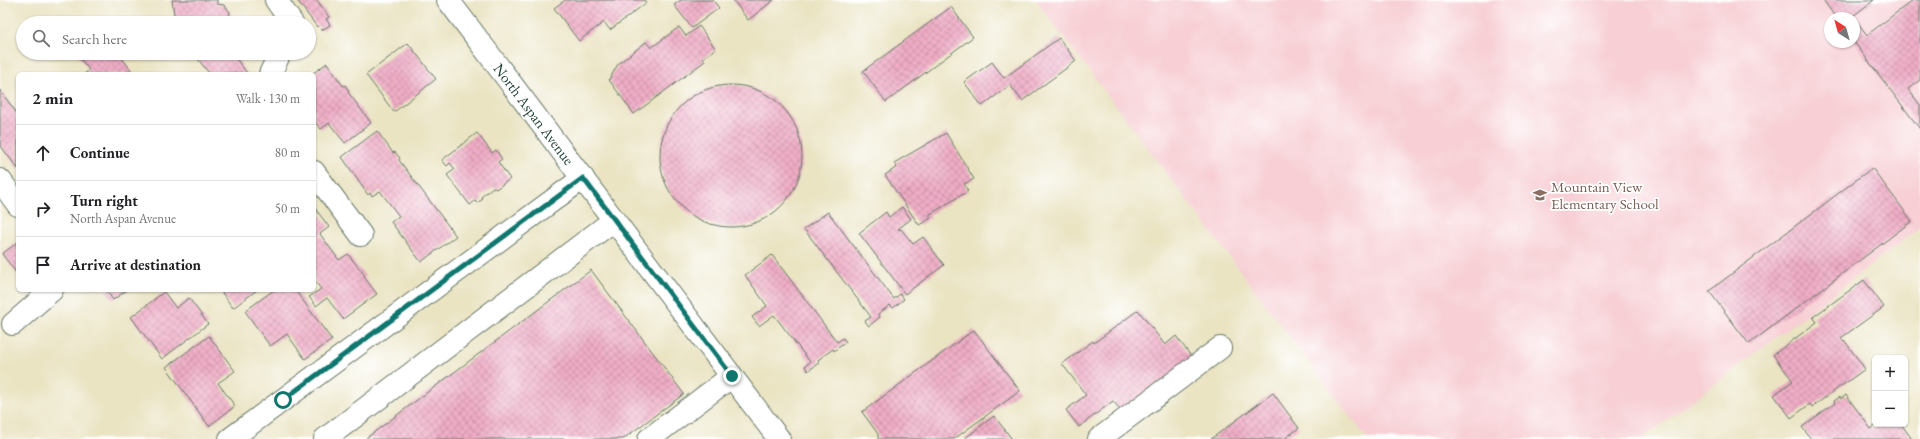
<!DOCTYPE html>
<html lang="en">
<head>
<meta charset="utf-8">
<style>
	:root { --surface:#fff; --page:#f6f6f6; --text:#202124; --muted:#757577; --line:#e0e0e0 }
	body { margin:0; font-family:"EB Garamond",serif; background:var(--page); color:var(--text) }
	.controls { position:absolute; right:12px; bottom:12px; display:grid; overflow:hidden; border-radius:6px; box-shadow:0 1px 3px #0004 }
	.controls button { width:36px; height:36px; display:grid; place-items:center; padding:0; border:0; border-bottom:1px solid var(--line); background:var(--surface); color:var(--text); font:20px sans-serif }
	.compass { position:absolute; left:1824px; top:12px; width:36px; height:36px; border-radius:50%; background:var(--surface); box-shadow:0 1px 3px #0004; rotate:323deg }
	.stop { position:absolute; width:12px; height:12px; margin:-9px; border:3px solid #0f766e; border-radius:50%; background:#fff }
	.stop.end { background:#0f766e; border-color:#fff; box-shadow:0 1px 4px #0008 }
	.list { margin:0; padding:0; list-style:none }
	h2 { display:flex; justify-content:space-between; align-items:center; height:52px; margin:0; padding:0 16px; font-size:17px }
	h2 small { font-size:13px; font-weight:400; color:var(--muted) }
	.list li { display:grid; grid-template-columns:26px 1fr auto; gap:12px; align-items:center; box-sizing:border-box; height:56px; padding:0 16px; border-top:1px solid var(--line) }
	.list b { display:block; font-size:15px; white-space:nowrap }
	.list p { margin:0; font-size:13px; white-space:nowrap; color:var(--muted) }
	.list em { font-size:13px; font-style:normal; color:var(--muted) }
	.icon { flex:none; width:22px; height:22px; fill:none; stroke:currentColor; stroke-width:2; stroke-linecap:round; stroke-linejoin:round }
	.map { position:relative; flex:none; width:1920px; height:439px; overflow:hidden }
	.search { position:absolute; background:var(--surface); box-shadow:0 1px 3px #0004; left:16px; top:16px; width:300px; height:44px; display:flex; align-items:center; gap:10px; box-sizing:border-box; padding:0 14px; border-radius:22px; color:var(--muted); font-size:15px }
	.panel { position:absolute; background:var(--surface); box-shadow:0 1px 3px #0004; left:16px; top:72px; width:300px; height:220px; border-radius:6px }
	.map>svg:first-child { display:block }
</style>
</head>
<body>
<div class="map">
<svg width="1920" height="439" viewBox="0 0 1920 439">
	<defs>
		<pattern id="building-cross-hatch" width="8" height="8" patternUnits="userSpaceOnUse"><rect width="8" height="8" fill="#f0adc6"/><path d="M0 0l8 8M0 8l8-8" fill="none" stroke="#c28ea2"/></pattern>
	</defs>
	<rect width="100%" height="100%" fill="#fff"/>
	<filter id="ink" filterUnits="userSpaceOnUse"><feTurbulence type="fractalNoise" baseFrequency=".025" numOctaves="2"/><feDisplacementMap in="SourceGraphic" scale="8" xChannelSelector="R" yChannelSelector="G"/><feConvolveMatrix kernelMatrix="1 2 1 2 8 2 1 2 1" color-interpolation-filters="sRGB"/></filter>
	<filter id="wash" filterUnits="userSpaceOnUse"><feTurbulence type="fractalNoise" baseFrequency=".012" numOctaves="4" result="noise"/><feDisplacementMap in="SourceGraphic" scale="16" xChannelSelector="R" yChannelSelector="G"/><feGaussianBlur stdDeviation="0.9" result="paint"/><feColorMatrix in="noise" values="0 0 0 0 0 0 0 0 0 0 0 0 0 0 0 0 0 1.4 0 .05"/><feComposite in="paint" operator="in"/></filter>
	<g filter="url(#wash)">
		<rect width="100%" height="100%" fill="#eae4c3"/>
		<path fill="#f7cfd4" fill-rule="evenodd" d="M1036,0H1920V228L1642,439H1367ZM1830,18H1854V42H1830Z"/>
		<g id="blocks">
			<g fill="url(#building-cross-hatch)">
				<path d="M172,0H217V4L224,5L230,12L229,20L232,23H183L174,14Z"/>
				<path d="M297,0H317L329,17L326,19L330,25L322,30L318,26L317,27Z"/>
				<path d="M565,0H644L646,3L610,30L604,22L579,41L554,8Z"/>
				<path d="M681,0H713L719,8L692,28L674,5Z"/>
				<path d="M733,0H774L748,20Z"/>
				<path d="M1823,0H1874L1853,16L1867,35L1913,0H1920V80L1908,89L1920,105V129L1854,42V18H1836Z"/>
				<path d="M951,7L973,37L886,102L863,71Z"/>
				<path d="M699,26L716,49L703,58L705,61L634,114L609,80L618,64L646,42L651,48L679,27L686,36Z"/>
				<path d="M1059,38L1076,61L1022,101L1010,85L982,106L964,82L992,62L1004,78Z"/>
				<path d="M408,43L436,79L394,112L366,75Z"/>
				<path d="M76,53H118L134,74H84L89,70Z"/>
				<path d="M193,53H237L234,56L247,73H209Z"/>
				<path d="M327,63L343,86L345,85L349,91L348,92L371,123L345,143L329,123L321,129L314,121V74H312Z"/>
				<circle cx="731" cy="156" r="71"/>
				<path d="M0,90L18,115V169L0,145Z"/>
				<path d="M377,131L393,153L395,152L400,158L399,160L456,236L421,262L391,222L399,216L380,191L372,196L370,193L368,195L342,157Z"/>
				<path d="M477,133L492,153L496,150L502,159L498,162L510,179L496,189L493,187L481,197L483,199L477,203L475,201L470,205L447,175L455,169L450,163L447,166L442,160Z"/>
				<path d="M946,133L974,179L964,184L968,191L929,215L931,218L919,225L885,175L897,167L894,163Z"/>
				<path d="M1872,168L1912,221L1749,344L1709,291Z"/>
				<path d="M314,207L329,227L320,234L339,260L348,254L365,276L364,277L377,294L343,319L327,298L316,306L309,297L321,289L314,280Z"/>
				<path d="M902,207L911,219L898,229L900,230L901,229L913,244L923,237L944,265L905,294L859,233L886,212L889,217Z"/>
				<path d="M828,212L894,299L900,294L904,299L893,308L890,305L878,314L880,317L869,326L865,321L871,317L804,229Z"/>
				<path d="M18,242V275L2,254Z"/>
				<path d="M772,255L837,342L843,338L846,342L834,351L833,349L818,360L820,362L808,371L805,366L810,362L774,315L759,326L752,317L767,306L745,275Z"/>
				<path d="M591,270L684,394L623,439H365Z"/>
				<path d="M1864,280L1884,307L1841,338L1843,341L1844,340L1865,369L1812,407L1810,404L1791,418L1774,395L1793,381L1773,355L1817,322L1813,317Z"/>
				<path d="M106,290H127L113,300Z"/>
				<path d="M220,290H257L233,308Z"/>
				<path d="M274,290H295L332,340L305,359L287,334L270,346L245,311Z"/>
				<path d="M164,292L176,308L189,298L208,324L162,359L131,317Z"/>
				<path d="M1138,310L1165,345L1176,336L1194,360L1124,414L1113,401L1079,427L1066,410L1086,395L1062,364L1093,341L1094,343Z"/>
				<path d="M974,330L1020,391L954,439H878V434L862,412Z"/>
				<path d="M209,336L235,371L218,383L235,406L209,426L166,367Z"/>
				<path d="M1273,393L1299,428L1284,439H1211Z"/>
				<path d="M1846,395L1871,429L1877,424H1901L1912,439H1811L1802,427L1835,403L1834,401L1840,397L1841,399Z"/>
				<path d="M994,416L1012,439H964Z"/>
			</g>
		</g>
	</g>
	<g filter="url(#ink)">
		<use href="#blocks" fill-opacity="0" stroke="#676" stroke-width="1"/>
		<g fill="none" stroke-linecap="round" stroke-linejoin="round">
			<defs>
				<g id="minor">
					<path d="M276,0L292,23"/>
					<path d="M448,0L779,439"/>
					<path d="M270,74L280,53"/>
					<path d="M314,172L361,235"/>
					<path d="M0,180L18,205"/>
					<path d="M13,324L52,290"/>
					<path d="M230,439L583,178"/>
					<path d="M325,439L614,220"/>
					<path d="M649,439L732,376"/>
					<path d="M1099,439L1220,348"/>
				</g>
			</defs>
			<use href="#minor" stroke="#676" stroke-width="24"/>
			<use href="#minor" stroke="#fff" stroke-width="22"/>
		</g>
	</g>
	<g fill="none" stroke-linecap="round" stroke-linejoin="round" filter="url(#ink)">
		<path stroke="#0f766e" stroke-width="5" d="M283,400L583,178L732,376"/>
	</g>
	<defs>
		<symbol id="school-bare" viewBox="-9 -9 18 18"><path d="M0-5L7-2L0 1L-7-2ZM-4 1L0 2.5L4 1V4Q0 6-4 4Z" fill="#8d6e63" stroke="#fff" stroke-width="2.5" paint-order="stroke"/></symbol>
	</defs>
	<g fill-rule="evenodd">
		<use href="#school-bare" x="1530" y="185" width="20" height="20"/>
	</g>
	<g text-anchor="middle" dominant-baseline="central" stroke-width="3.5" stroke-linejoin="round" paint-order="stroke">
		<g font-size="15" fill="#1f3d34" stroke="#fff">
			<text transform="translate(534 114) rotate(53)">North Aspan Avenue</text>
		</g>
		<g font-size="15" fill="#785e54" stroke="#fff" text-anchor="start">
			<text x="1551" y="186">Mountain View<tspan x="1551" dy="17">Elementary School</tspan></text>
		</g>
	</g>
</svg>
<div class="controls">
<button>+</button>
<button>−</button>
</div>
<svg class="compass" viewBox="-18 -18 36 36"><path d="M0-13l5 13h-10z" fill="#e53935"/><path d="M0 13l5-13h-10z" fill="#757577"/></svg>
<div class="stop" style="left:283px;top:400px"></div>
<div class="stop end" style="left:732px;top:376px"></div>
<div class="search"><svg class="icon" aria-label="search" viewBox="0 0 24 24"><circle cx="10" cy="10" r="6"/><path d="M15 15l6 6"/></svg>Search here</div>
<section class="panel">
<h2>2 min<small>Walk · 130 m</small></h2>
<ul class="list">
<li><svg class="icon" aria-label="ahead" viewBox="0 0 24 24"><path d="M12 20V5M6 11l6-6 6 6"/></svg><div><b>Continue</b></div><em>80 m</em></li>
<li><svg class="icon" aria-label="right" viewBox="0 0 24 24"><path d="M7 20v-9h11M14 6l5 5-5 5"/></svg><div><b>Turn right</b><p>North Aspan Avenue</p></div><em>50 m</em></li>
<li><svg class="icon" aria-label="arrive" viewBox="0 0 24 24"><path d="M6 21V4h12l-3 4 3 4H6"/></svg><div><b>Arrive at destination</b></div></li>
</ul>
</section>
</div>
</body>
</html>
